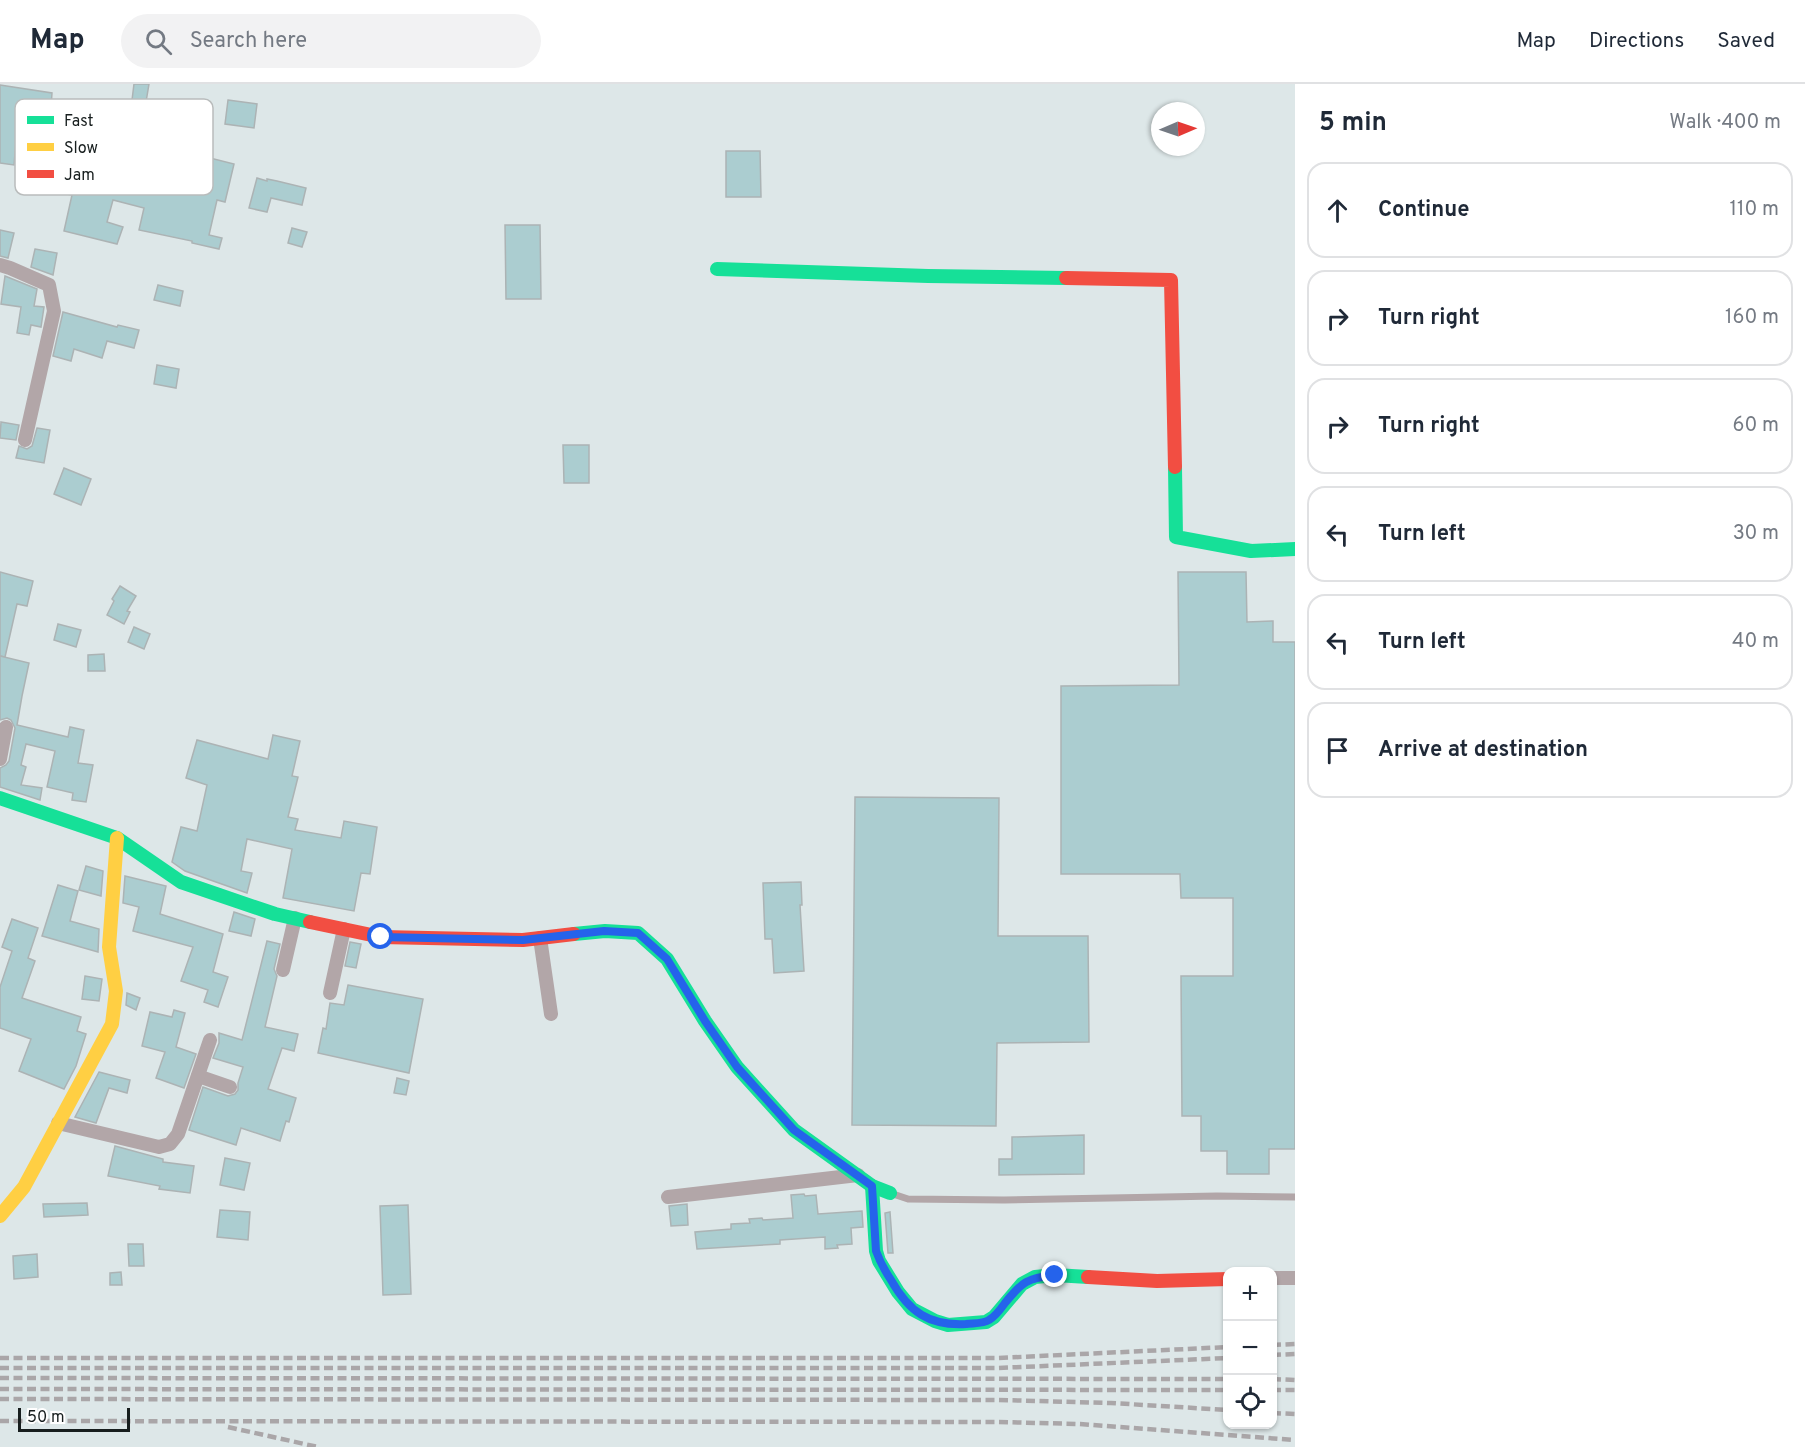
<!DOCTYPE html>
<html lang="en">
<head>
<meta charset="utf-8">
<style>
	:root { --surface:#fff; --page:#f2f2f3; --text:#1f2937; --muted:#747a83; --line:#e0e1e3 }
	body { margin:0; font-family:Overpass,sans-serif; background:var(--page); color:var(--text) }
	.controls { position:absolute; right:18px; bottom:18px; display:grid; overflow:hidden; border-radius:12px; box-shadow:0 2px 4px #0004 }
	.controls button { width:54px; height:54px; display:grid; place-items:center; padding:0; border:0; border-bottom:2px solid var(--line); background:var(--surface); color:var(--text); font:30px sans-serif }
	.compass { position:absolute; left:1151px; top:18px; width:54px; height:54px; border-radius:50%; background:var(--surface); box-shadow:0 2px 4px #0004; rotate:88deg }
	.scale { position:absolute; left:18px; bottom:15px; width:112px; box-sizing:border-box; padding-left:6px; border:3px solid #171e1e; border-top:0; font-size:16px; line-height:21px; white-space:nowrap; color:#171e1e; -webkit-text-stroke:4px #fff; paint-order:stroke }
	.stop { position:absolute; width:18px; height:18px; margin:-14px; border:4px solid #2563eb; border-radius:50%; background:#fff }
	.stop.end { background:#2563eb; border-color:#fff; box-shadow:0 2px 6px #0008 }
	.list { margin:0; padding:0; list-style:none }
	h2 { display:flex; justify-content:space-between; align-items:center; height:78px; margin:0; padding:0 24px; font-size:26px }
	h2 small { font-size:20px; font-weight:400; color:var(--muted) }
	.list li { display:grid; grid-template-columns:39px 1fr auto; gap:18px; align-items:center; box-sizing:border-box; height:96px; margin:0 12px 12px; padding:0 12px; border:2px solid var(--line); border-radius:18px }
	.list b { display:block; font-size:22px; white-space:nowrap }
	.list em { font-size:20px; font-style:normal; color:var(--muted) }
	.icon { flex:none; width:33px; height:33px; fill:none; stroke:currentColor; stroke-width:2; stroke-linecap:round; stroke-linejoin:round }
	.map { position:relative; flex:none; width:1295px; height:1363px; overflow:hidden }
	header { display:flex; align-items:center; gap:36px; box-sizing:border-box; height:84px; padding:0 30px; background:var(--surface); border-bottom:2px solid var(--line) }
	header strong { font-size:28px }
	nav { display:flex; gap:33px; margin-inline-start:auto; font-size:21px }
	.search { width:420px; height:54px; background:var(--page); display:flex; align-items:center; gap:15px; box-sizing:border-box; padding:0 21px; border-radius:33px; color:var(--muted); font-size:22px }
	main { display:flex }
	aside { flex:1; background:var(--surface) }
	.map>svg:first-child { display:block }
</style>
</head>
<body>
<header>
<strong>Map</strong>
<div class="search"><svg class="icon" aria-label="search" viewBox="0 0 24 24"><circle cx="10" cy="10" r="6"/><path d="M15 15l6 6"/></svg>Search here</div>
<nav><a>Map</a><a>Directions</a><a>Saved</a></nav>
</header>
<main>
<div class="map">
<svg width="1295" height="1363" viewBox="0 0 1295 1363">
	<rect width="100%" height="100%" fill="#dde7e8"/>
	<g fill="#abcdd0" stroke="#acb3b4" stroke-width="1.5">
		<path d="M134,0H149L146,18L132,16Z"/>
		<path d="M0,1L52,9L50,38L18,35L14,81L0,79Z"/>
		<path d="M228,16L257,20L254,44L225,40Z"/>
		<path d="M189,38L212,42L206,73L234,80L225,118L217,116L209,151L222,154L219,165L192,159V157L139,146L144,124L113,116L107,138L123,143L117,160L64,147L72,111L61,109L66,82L123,95L132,51L156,56L155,62L184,70Z"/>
		<path d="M726,67H760L761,113H726Z"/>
		<path d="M257,94L267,97V95L277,97L306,104L302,121L271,114L267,128L249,124Z"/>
		<path d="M505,141H540L541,215H506Z"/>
		<path d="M292,144L307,148L302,163L288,159Z"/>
		<path d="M0,146L14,149L8,174L0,172Z"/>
		<path d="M35,165L57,169L53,191L31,183Z"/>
		<path d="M5,192L37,205L34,222L44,223L41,243L31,241L29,251L17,249L21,223L1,220Z"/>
		<path d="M158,201L183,207L180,222L154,216Z"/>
		<path d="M63,228L117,243L118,241L139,246L134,264L107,257L102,274L74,265L71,277L53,272Z"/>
		<path d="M157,281L179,285L176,304L154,300Z"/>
		<path d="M1,338L19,341L16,356L0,354Z"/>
		<path d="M37,344L50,346L44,379L16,374L19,362L27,365L32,362Z"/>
		<path d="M563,361H589V399H564Z"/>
		<path d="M64,384L91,395L81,421L54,410Z"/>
		<path d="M0,488L33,497L27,522L17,520L5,573L0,572Z"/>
		<path d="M1178,488H1246L1247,538L1273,537V558H1295V1065H1269V1090H1227V1067H1201V1032H1182L1181,892H1233V814H1181L1180,790H1061V602L1179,601Z"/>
		<path d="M120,502L136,512L127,527L130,528L124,540L107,531L114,517L112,515Z"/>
		<path d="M58,540L81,546L76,563L54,556Z"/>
		<path d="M134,543L150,550L144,565L128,558Z"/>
		<path d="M104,570L105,587H88V571Z"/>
		<path d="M0,572L29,579L22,612L17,641L68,653L70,643L84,646L78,679L93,681L86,718L72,716L73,709L47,703L55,667L26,660L21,681L26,683L21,701L42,704L40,716L0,703V684L6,681L9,677L15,644L11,636L7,634L0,636Z"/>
		<path d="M273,651L300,657L292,692L298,693L288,733L298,735L295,746L341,754L344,737L377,743L370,790L361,789L354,827L283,814L292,765L247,755L241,787L252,789L247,809L185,787L172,778L181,743L197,747L207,701L186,694L197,656L268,675Z"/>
		<path d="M855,713L999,714L998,852H1088L1089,958L997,959L996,1042L852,1041Z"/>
		<path d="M86,782L103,787L101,812L79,806Z"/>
		<path d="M125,792L166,802L160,830L223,850L213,888L228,893L218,923L204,918L208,906L181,897L193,863L133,847L139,823L123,819Z"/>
		<path d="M801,798L802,821H800L804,887L774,889L772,855H765L763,799Z"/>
		<path d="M58,801L78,807L70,837L99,845L98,868L42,852Z"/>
		<path d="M234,828L255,835L251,852L229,847Z"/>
		<path d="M12,835L38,844L28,874L35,877L22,914L81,933L77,947L86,950L76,982L64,1005L19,987L31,955L0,944V903L12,867L2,863Z"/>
		<path d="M267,857L280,860L274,885L277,892L265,943L298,950L294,967L282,964L268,1005L296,1014L289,1038L286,1037L280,1057L241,1044L236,1061L189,1046L203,1003L228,1012L235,1010L238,1006V999L243,983L213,974L219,959V949L242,956Z"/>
		<path d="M350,858L361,860L356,884L345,882Z"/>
		<path d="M85,892L102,895L99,917L82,915Z"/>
		<path d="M348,901L423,915L409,989L318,969L323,944L326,945L330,919L344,921Z"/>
		<path d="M127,909L140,914L136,926L126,921Z"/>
		<path d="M174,926L185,929L176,963L196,970L184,1004L156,994L165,968L142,962L150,928L172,933Z"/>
		<path d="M99,988L130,996L127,1009L109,1004L96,1039L75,1033Z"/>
		<path d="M397,994L409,997L406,1011L394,1009Z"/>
		<path d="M1084,1051V1090L999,1091V1075H1012V1053Z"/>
		<path d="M115,1062L163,1075V1078L194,1082L190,1109L159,1105L160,1102L108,1092Z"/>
		<path d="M225,1074L250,1079L244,1106L220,1101Z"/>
		<path d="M804,1110L805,1112L816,1111L818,1130L862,1127L863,1143L851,1144L852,1160L837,1161L838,1164L825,1165V1153L780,1156V1160L697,1165L695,1148L731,1145V1140L750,1139L749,1135L762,1134L763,1136L793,1134L791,1111Z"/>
		<path d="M87,1119L88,1131L44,1133L43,1120Z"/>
		<path d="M687,1120L688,1141L671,1142L669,1122Z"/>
		<path d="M408,1121L411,1210L383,1211L380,1122Z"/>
		<path d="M220,1126L250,1128L248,1156L217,1153Z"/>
		<path d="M890,1128L893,1169H888L885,1129Z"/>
		<path d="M128,1160H143L144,1182H129Z"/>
		<path d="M37,1170L38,1193L14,1195L13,1172Z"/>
		<path d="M121,1188L122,1201H110V1189Z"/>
	</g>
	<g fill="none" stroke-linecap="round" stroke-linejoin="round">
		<path stroke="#b2a6a8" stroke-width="7" d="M890,1109L908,1115L1004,1116L1217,1112L1295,1113"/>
		<g stroke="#b2a6a8" stroke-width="14">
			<path d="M0,181L10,184L49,201L54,227L25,356"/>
			<path d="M0,675L6,643"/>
			<path d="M540,854L551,930"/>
			<path d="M283,886L295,834"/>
			<path d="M330,909L344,845"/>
			<path d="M198,992L230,1003"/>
			<path d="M58,1039L159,1063L170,1060L178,1050L210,956"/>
			<path d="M668,1113L858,1091"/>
			<path d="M1272,1194H1295"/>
		</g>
		<g stroke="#16e098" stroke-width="14">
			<path d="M717,185L928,192L1066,194"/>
			<path d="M1175,383L1176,453L1251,467L1295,465"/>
			<path d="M0,714L117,754L181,798L275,830L310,838"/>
			<path d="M574,850L605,847L638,849L667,875L705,937L737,983L794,1046L872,1102L890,1109"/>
			<path d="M872,1102L876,1167L879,1177L898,1208L912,1225L935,1237L948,1241L986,1238L994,1233L1022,1200L1035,1193L1055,1191L1088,1193"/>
		</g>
		<path stroke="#ffcf43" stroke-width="14" d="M0,1132L24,1103L112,940L116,907L109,863L117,754"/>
		<g stroke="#f24e42" stroke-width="14">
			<path d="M1066,194L1171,196L1175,383"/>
			<path d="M310,838L381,853L523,856L574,850"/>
			<path d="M1088,1193L1157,1197L1228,1195"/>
		</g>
		<g stroke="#aaa6a8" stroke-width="4.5" stroke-dasharray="9 4.5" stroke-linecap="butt">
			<path d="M1272,1261L1295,1260"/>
			<path d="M1272,1271L1295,1270"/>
			<path d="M0,1274H998L1228,1263"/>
			<path d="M0,1284H998L1228,1274"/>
			<path d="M0,1294L1228,1295"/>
			<path d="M1272,1295L1295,1296"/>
			<path d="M0,1305L1228,1306"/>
			<path d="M1272,1306H1295"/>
			<path d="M0,1315L999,1316L1111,1319L1228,1326"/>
			<path d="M1272,1329L1295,1330"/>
			<path d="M0,1337L999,1338L1080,1340L1295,1356"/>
			<path d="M228,1343L318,1363"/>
		</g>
	</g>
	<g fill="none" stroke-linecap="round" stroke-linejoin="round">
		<path stroke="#2563eb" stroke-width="8" d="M381,853L523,856L604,847L638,849L667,875L705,937L737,983L794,1046L872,1102L876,1167C880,1178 885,1187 891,1196C909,1228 929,1242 966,1240C973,1239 983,1240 989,1236C996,1232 1000,1226 1005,1219C1022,1198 1027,1194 1055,1191"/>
	</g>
	<rect x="15" y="15" width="198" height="96" rx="9" fill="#fff" stroke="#b9bcbc" stroke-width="1.5"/>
	<rect x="27" y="32" width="27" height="8" fill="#16e098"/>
	<rect x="27" y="59" width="27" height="8" fill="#ffcf43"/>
	<rect x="27" y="86" width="27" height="8" fill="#f24e42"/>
	<g font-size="16" fill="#171e1e">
		<text x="64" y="42">Fast</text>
		<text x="64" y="69">Slow</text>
		<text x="64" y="96">Jam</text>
	</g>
</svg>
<div class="controls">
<button>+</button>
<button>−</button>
<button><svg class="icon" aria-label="locate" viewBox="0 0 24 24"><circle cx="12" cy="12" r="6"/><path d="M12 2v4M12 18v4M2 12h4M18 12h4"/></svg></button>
</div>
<svg class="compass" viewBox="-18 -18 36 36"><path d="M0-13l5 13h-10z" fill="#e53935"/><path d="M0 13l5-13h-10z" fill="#747a83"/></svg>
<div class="scale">50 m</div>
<div class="stop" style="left:381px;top:853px"></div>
<div class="stop end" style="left:1055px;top:1191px"></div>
</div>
<aside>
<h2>5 min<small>Walk · 400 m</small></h2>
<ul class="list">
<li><svg class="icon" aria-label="ahead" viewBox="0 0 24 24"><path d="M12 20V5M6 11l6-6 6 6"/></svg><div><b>Continue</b></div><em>110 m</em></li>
<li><svg class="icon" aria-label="right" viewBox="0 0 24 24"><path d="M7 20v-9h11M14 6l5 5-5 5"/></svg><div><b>Turn right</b></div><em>160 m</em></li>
<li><svg class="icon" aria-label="right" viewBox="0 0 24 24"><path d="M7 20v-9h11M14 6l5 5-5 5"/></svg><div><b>Turn right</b></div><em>60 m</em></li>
<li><svg class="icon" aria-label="left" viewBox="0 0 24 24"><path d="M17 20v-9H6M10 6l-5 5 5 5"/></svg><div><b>Turn left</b></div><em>30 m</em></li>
<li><svg class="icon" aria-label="left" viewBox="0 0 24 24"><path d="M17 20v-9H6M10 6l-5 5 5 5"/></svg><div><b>Turn left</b></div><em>40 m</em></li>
<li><svg class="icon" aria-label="arrive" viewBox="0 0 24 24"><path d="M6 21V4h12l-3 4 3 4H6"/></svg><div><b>Arrive at destination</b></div></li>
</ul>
</aside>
</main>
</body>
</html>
